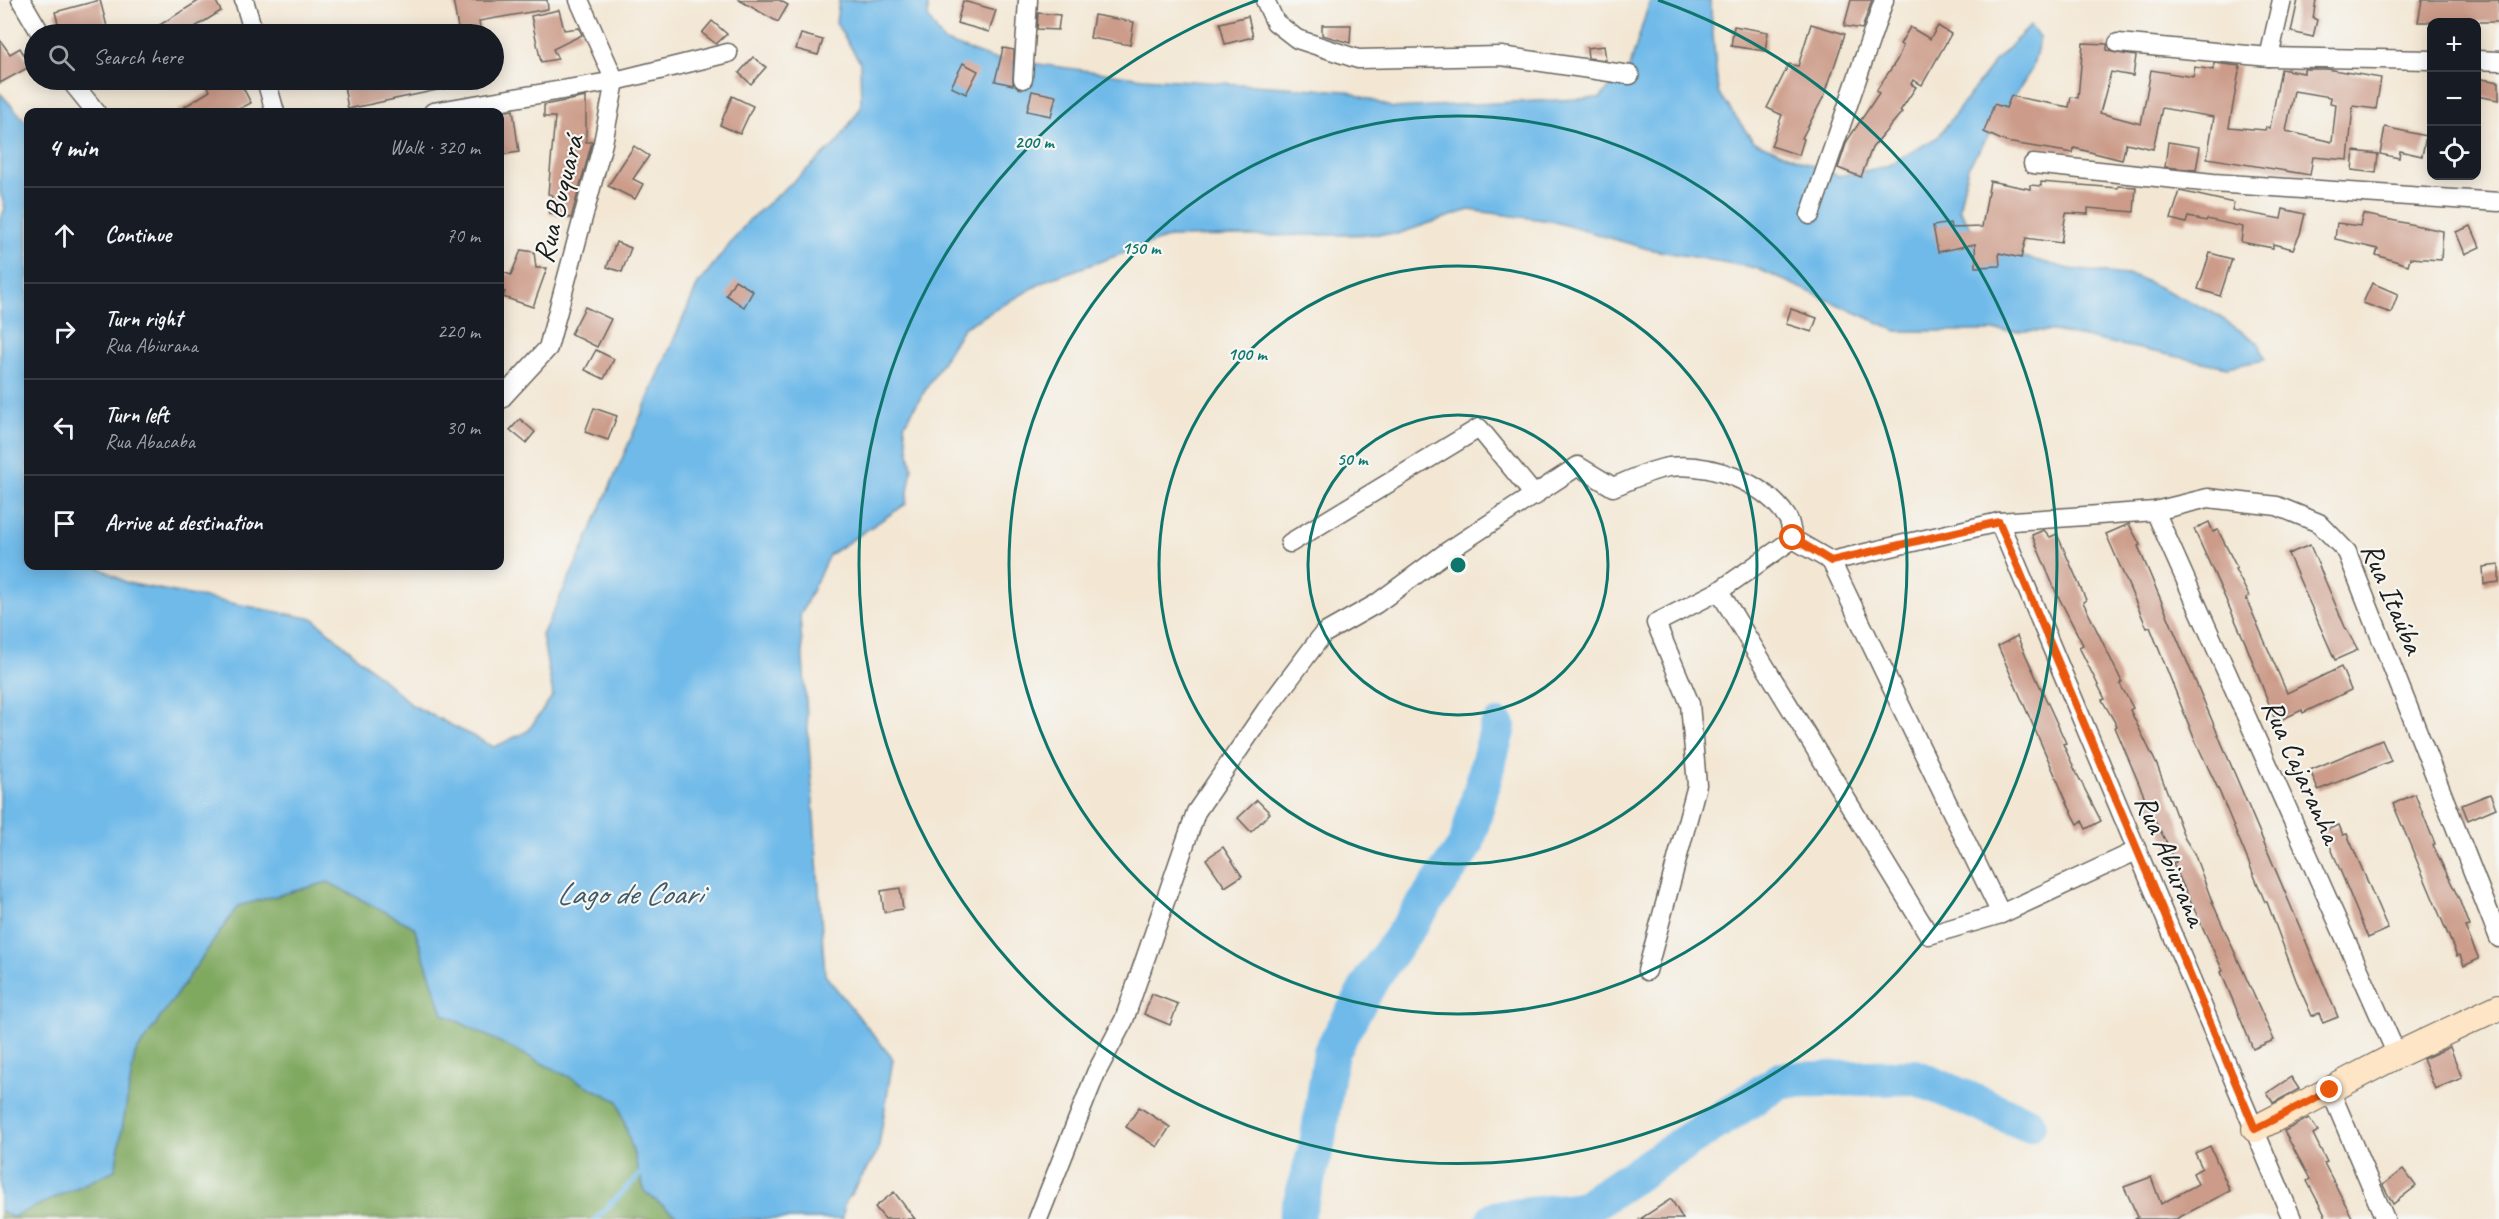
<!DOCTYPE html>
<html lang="en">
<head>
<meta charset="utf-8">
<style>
	:root { --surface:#171b24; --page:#242831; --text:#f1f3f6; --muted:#9ea1a6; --line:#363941 }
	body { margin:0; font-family:Caveat,sans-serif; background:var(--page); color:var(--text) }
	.controls { position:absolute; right:18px; top:18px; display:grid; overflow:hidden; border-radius:12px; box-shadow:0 3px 15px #0003 }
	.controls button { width:54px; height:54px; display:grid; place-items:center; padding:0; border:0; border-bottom:2px solid var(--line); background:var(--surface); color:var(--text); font:30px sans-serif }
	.stop { position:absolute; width:18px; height:18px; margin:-14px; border:4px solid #ea580c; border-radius:50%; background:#fff }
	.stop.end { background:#ea580c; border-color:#fff; box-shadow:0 2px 6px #0008 }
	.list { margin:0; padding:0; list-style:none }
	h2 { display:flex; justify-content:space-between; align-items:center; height:78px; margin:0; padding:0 24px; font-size:26px }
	h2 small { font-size:20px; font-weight:400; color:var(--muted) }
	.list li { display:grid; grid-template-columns:39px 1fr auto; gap:18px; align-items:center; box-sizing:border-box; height:96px; padding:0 24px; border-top:2px solid var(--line) }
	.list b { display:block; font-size:22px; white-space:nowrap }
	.list p { margin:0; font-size:20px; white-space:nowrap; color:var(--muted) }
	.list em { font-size:20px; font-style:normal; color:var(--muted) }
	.icon { flex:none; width:33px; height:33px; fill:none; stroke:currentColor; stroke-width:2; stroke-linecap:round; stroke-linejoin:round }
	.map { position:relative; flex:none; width:2499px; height:1219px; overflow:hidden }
	.search { position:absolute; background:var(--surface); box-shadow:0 3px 15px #0003; left:24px; top:24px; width:480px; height:66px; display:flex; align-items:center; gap:15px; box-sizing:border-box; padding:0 21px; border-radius:33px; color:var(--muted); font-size:22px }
	.panel { position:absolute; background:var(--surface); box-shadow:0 3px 15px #0003; left:24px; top:108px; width:480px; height:462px; border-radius:12px }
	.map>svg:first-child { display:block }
</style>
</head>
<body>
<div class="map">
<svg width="2499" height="1219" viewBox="0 0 2499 1219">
	<rect width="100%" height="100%" fill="#f6f6f2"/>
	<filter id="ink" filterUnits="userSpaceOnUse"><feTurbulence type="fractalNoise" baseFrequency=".0167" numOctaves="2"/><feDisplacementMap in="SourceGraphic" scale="12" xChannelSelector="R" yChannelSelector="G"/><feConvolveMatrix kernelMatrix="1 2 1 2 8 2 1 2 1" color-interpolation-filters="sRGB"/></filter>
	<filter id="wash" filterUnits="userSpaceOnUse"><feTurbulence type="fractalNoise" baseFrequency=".008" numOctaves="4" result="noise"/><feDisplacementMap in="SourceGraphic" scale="24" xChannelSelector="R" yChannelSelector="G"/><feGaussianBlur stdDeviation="1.35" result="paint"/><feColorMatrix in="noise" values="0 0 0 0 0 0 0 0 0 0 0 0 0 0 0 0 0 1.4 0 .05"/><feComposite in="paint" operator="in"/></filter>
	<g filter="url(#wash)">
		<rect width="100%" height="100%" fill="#f3e7d4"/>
		<path fill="#80a960" stroke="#4e623e" stroke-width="1.5" d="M328,882L414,927L443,1014L618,1101L645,1192L681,1219H0V1211L13,1217L115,1170L135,1054L238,906Z"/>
		<path fill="#70bae9" stroke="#466b82" stroke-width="1.5" d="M839,0H928V17L943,41L991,58L1143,78L1346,91L1393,108L1600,98L1630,66L1650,0H1710L1718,92L1753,141L1838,176L1885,167L1938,137L1995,61L2030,26L2040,38L2032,69L1968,167L1959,209L1983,246L2069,269L2135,276L2212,312L2259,343L2265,360L2227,367L2054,331H1897L1756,268L1648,249L1551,221L1469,210L1397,234L1170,237L1047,280L963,328L904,425L912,468L906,504L829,555L800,616L825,975L893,1059L878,1151L844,1205L843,1219H681L645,1192L618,1101L443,1014L414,927L328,882L238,906L135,1054L115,1170L13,1217L0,1211V221L5,208L0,192V93L28,124V566H97L127,583L314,619L412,705L494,747L528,731L553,695L542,635L581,553L698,284L749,220L837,143L861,107L860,62L836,23Z"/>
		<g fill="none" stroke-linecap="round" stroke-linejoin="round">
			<path stroke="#70bae9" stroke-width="6" d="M596,1219L644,1170"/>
			<g stroke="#70bae9" stroke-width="36">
				<path d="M1296,1219L1317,1145L1331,1052L1373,977L1466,845L1498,727"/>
				<path d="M1494,1219L1583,1209L1781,1080L1915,1077L2028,1124"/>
			</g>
		</g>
		<g id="blocks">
			<g fill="#cc9b89" fill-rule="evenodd">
				<path d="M100,0L109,34H61L55,12Z"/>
				<path d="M200,0H215L221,11L184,34H145Z"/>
				<path d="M453,0H547L548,9L479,21L481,34H459Z"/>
				<path d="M739,0H779L788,5L778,22Z"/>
				<path d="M1851,0H1872L1862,29L1844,26Z"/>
				<path d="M2298,0H2316L2313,18L2317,20L2313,37L2291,32Z"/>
				<path d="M2422,0H2499V22H2418Z"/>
				<path d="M963,1L996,10L989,32L957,23Z"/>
				<path d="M559,10L564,30L579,28L582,35L553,49L558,59L541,62L531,16Z"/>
				<path d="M1038,13L1060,15L1058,30L1037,29Z"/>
				<path d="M1094,15L1134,22L1130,45L1090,38Z"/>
				<path d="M1248,16L1253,37L1225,44L1220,23Z"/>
				<path d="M712,21L727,34L716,44L702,33Z"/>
				<path d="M1811,24L1845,34L1825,94L1802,138L1804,139L1799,155L1771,146L1782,115L1767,108L1789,64L1798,66Z"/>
				<path d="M1322,25H1351L1350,43L1322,35Z"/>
				<path d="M1734,26L1768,32L1765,51L1731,46Z"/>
				<path d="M1938,26L1951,34L1922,85L1913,80L1911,84L1916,87L1900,111L1902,112L1872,148L1861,177L1838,168L1847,141L1879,93L1876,91L1897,60L1903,46L1900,44L1910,27L1930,39Z"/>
				<path d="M801,34L823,40L818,55L796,49Z"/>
				<path d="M0,40L10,54L20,48L31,66L0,83Z"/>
				<path d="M2083,43L2107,44V50L2112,52L2136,56L2133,76L2111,72L2100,113L2141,124L2151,70L2193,77L2195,67L2213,70L2214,63L2240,66L2229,127L2265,130L2266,127L2270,128L2281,69L2304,73V69H2327L2381,78L2376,109L2353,106L2348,160L2313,157L2310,175L2207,158L2214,117L2162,108L2153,149L2126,143L2122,160L2074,148L2073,153L2006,142L1984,132L1994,104L2006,108L2011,96L2069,107L2071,97L2078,98ZM2294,91L2331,97L2330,103L2336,104L2332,142L2286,131Z"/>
				<path d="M1604,46L1606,60L1588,58L1587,48Z"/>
				<path d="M1003,48L1014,50L1013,85L995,81Z"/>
				<path d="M753,57L766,67L751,84L739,73Z"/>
				<path d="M963,63L978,71L966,94L951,87Z"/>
				<path d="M2476,78L2499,82V100L2476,96Z"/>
				<path d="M205,80H239L251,103L233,112H176L210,91Z"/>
				<path d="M343,80H446L447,88L348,109Z"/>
				<path d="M1032,91L1056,96L1051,116L1027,111Z"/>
				<path d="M732,96L753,106L740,134L720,125Z"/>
				<path d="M586,97V142H592L571,218L549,213L553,195L548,194L555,117H544V105Z"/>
				<path d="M513,110L519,152L500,155V112Z"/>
				<path d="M2385,127L2426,136L2422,156L2400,151L2399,158L2380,154Z"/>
				<path d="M2168,142L2200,147L2196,170L2165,167Z"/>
				<path d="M634,146L649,156L633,179L643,184L635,199L608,186Z"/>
				<path d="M2354,151L2378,154L2376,173L2352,170Z"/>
				<path d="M1990,181L2030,189V185L2041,186V182L2118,188V186L2136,187L2134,212L2088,208V214L2066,213L2061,243L2026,238L2021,258L1999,253L2000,266L1976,267L1975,244L1938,252L1933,226L1950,223L1951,228L1982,227Z"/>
				<path d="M2180,191L2234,203L2232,210L2281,219L2283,209L2305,214L2300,234L2293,249L2273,244V248L2241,242L2243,227L2207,219L2206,221L2188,217L2186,223L2171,219Z"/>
				<path d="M2363,214L2443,231L2441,260L2410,258L2408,265L2376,255L2378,249L2335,239L2337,223L2360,226Z"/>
				<path d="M2471,226L2480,247L2465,254L2456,232Z"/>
				<path d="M616,242L631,248L622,272L607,267Z"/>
				<path d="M521,250L534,252L536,268H547L533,307L503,297L505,292L500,290V271L511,275Z"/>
				<path d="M2210,253L2232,259L2220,296L2198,289Z"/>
				<path d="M735,280L753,291L744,307L726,295Z"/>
				<path d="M2372,283L2398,294L2391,313L2363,303Z"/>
				<path d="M585,307L611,319L597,347L571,334Z"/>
				<path d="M1791,309L1817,318L1812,332L1786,324Z"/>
				<path d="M596,350L614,359L604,379L585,370Z"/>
				<path d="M594,408L617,416L608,440L585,432Z"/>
				<path d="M520,419L535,432L526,443L510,430Z"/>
				<path d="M2209,522L2213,532L2218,530L2237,568L2235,569L2249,596L2246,598L2287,693L2341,667L2351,690L2303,713L2302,710L2276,722L2245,642L2194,529Z"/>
				<path d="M2129,524L2140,545L2138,546L2338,1017L2323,1023L2319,1013L2312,1016L2296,980L2267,902H2265L2220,793L2194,738L2150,627L2147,628L2106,534Z"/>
				<path d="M2044,530L2050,537L2057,534L2086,600L2083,602L2122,682L2120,684L2133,708L2130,710L2157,765L2185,839L2194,853L2213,904L2274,1040L2253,1049L2221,972L2223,971L2182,883L2173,863L2176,862L2150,810L2115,727L2117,726L2102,700L2105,699L2079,647L2083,645L2055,590L2032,535Z"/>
				<path d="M2310,545L2345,627L2358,650L2335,660L2288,554Z"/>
				<path d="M2499,565V582L2484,584L2483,567Z"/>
				<path d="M2017,636L2066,743L2063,744L2075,770L2101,821L2086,829L2082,821L2078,824L2070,809L1998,646Z"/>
				<path d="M2382,740L2391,761L2318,790L2310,770Z"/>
				<path d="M2415,794L2435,844L2433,845L2459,899L2469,926L2465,927L2479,959L2464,966L2460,955L2457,956L2393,804Z"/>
				<path d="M2490,794L2496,808L2468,820L2462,805Z"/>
				<path d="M1257,800L1270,813L1251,832L1238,818Z"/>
				<path d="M2339,825L2343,835L2347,834L2388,929L2368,938L2324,831Z"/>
				<path d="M1223,847L1242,876L1225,887L1206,859Z"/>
				<path d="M900,888L903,909L884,912L881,891Z"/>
				<path d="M1152,994L1178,1004L1170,1025L1144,1014Z"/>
				<path d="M2450,1047L2462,1078L2435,1089L2423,1059Z"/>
				<path d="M2291,1077L2299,1089L2273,1103L2267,1093Z"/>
				<path d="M1139,1107L1170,1127L1157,1147L1126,1127Z"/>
				<path d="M2309,1118L2318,1131L2313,1134L2327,1162L2324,1163L2353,1219H2327L2307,1181L2310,1179L2284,1131Z"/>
				<path d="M2210,1146L2230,1191L2176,1219H2135L2138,1217L2124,1187L2151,1177L2161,1204L2198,1184L2193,1173L2202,1168L2195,1153Z"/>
				<path d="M2403,1169L2416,1186L2393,1204L2383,1185Z"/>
				<path d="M894,1192L915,1219H885L875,1207Z"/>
				<path d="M1671,1199L1683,1219H1640Z"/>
			</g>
		</g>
	</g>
	<g filter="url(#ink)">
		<use href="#blocks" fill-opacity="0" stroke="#67635c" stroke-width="1.5"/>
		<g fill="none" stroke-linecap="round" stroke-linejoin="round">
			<defs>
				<g id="street">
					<path d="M21,0L41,34"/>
					<path d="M244,0L254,34"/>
					<path d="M1265,0L1275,22L1297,39L1358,59L1501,56L1630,75"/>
					<path d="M2118,43L2269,57L2432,60"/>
					<path d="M2269,57L2282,0"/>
					<path d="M2476,60L2499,61"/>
					<path d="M1023,79L1028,0"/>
					<path d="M70,80L96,112"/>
					<path d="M266,80L275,112"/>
					<path d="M433,112L615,81L728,53"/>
					<path d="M2033,164L2213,183L2499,202"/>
					<path d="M1810,215L1884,0"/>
					<path d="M500,400L548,348L603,143L615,81L579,0"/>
					<path d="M2155,511L2397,1055"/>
					<path d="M1999,522L2292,1219"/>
					<path d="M1290,543L1479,428L1535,496"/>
					<path d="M1831,561L2001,914"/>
					<path d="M1719,591L1929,935L2001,914L2136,851"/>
					<path d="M1647,971L1697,785L1690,704L1656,623L1719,591L1793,539"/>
					<path d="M2330,1090L2385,1219"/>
					<path d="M1038,1219L1096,1073L1124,1020L1196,812L1266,710L1323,634L1376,604L1448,551L1578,466L1613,487C1631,480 1650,470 1669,467C1709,462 1764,482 1787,517C1791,522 1791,532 1793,539L1831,561L1999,522L2155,511L2208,498L2277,506L2319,523L2347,552L2499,938"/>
				</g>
				<path id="secondary" d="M2255,1129L2397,1055L2499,1007"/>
			</defs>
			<use href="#street" stroke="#67635c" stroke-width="21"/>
			<use href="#secondary" stroke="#67635c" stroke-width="28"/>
			<use href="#street" stroke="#fff" stroke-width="18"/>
			<use href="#secondary" stroke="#fde5c5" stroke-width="26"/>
		</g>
	</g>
	<g fill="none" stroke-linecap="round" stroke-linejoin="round" filter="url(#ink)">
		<path stroke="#ea580c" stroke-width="8" d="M1793,538L1831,561L1999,522L2255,1129L2330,1090"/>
	</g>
	<g fill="none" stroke="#0f766e" stroke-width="3">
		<circle cx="1458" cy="565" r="150"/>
		<circle cx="1458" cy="565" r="299"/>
		<circle cx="1458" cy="565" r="449"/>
		<path d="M1658 0A599 599 0 1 1 1258 0"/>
	</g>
	<g text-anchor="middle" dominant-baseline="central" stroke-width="4.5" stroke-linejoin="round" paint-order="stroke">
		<g font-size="30" fill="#1c1c1c" stroke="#f6f6f2">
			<text transform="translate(558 199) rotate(-76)">Rua Buquará</text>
			<text transform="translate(2393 598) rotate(67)">Rua Itaúba</text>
			<text transform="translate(2302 771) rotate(66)">Rua Cajaranha</text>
			<text transform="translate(2171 860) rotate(67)">Rua Abiurana</text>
		</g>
		<g font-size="32" font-style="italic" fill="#3e5b6e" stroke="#f6f6f2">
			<text x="629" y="893">Lago de Coari</text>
		</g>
	</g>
	<circle cx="1458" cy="565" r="9" fill="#0f766e" stroke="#f6f6f2" stroke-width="3"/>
	<g font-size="18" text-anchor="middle" font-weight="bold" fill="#0f766e" stroke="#f6f6f2" stroke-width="4.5" stroke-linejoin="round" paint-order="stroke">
		<text x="1034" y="148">200 m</text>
		<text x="1141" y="254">150 m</text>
		<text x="1247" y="360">100 m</text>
		<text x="1352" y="465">50 m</text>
	</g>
</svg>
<div class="controls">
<button>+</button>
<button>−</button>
<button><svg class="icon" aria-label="locate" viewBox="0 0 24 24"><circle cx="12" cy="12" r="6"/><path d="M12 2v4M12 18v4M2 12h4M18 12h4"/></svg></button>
</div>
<div class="stop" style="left:1793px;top:538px"></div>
<div class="stop end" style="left:2330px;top:1090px"></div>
<div class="search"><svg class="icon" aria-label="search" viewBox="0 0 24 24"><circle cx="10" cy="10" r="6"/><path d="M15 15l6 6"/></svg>Search here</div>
<section class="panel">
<h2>4 min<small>Walk · 320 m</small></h2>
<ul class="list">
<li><svg class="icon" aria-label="ahead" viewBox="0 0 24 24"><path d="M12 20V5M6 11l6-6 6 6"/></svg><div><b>Continue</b></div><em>70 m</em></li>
<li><svg class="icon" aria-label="right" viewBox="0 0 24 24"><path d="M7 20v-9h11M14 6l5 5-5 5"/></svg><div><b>Turn right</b><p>Rua Abiurana</p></div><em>220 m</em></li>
<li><svg class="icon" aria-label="left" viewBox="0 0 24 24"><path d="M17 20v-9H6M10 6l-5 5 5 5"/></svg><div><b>Turn left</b><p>Rua Abacaba</p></div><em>30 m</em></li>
<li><svg class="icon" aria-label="arrive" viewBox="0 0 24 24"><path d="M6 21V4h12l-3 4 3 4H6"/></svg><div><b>Arrive at destination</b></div></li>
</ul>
</section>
</div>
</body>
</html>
